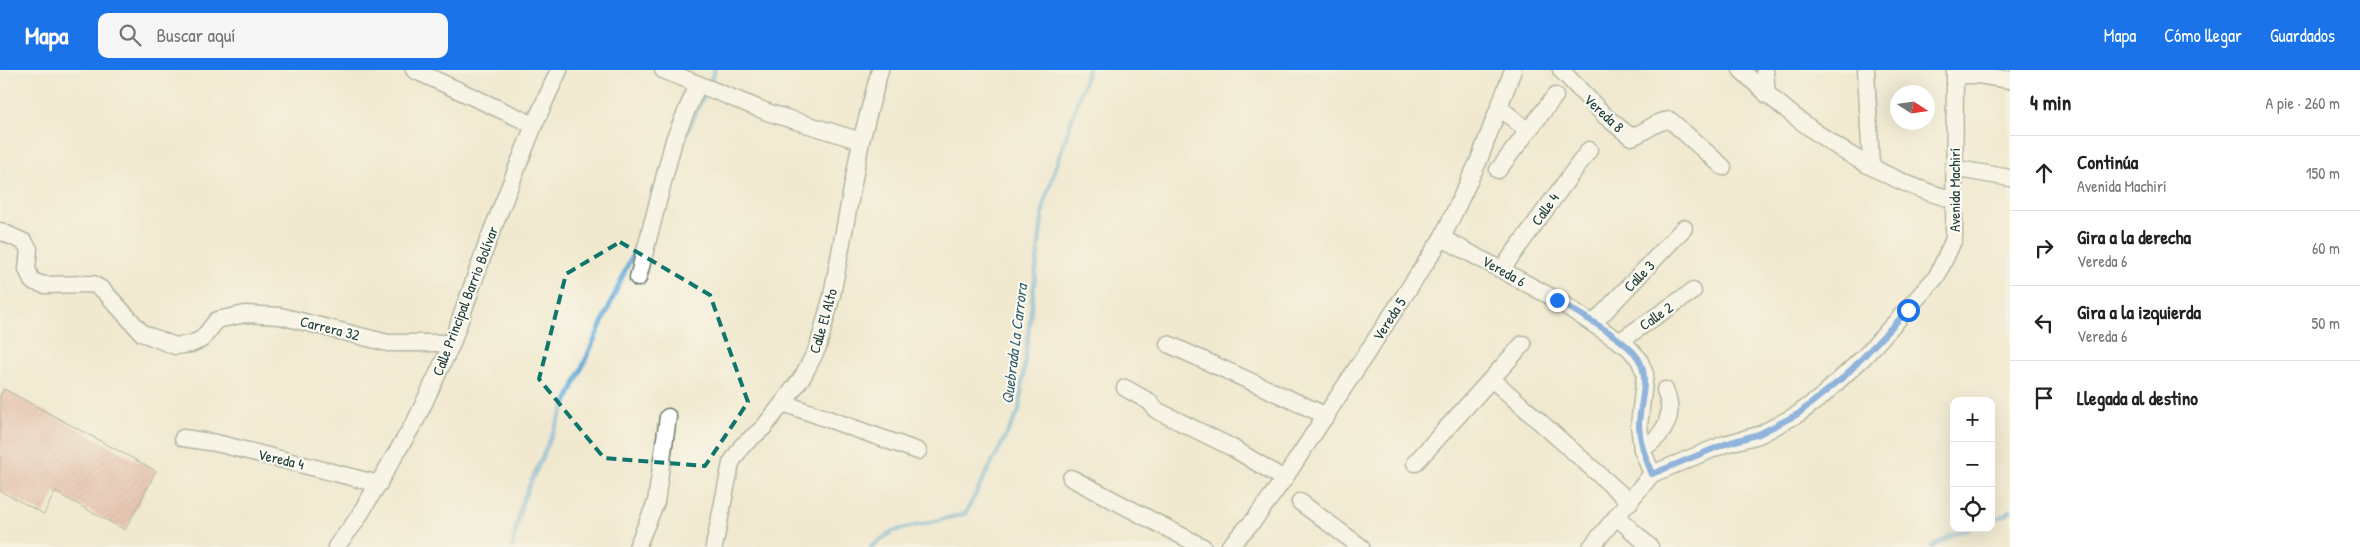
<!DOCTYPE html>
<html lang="es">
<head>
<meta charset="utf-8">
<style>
	:root { --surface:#fff; --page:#f6f6f6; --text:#222; --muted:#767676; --line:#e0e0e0; --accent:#1a73e8 }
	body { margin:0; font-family:"Patrick Hand",sans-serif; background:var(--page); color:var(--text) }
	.controls { position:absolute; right:15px; bottom:15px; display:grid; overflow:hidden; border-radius:10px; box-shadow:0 5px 20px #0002 }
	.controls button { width:45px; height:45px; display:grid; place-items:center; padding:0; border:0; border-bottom:1px solid var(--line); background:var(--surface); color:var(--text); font:25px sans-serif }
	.compass { position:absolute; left:1890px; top:15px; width:45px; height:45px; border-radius:50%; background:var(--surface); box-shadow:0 5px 20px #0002; rotate:102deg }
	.stop { position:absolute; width:15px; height:15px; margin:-11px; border:4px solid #1a73e8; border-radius:50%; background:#fff }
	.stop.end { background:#1a73e8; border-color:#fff; box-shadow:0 1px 5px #0008 }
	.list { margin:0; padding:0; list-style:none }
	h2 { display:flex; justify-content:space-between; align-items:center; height:65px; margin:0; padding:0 20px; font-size:21px }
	h2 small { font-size:16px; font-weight:400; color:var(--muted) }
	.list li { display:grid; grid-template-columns:32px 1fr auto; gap:15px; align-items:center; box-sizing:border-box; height:75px; padding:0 20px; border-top:1px solid var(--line) }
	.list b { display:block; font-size:19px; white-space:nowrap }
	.list p { margin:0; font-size:16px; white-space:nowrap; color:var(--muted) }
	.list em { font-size:16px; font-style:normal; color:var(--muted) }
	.icon { flex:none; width:28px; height:28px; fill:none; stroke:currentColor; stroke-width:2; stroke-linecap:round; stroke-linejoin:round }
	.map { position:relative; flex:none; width:2010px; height:477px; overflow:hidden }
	header { display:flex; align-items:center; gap:30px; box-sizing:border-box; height:70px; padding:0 25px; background:var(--accent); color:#fff }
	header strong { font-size:24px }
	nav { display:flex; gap:28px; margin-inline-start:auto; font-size:18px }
	.search { width:350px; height:45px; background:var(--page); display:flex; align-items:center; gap:12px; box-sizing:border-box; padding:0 18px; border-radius:10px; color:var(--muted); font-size:19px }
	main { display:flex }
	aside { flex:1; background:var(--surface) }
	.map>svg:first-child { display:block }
</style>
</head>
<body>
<header>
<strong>Mapa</strong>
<div class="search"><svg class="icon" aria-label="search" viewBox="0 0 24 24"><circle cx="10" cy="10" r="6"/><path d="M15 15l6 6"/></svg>Buscar aquí</div>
<nav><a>Mapa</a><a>Cómo llegar</a><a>Guardados</a></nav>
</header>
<main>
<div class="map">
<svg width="2010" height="477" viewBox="0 0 2010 477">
	<defs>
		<pattern id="building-hatch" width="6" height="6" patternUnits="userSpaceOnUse" patternTransform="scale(1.25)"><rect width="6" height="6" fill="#dc9b8d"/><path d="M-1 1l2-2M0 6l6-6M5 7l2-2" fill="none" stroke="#b28074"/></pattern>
	</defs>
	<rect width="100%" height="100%" fill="#fdfcf7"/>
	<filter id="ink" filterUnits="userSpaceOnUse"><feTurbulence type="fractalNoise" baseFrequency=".02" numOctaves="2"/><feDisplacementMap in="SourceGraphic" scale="10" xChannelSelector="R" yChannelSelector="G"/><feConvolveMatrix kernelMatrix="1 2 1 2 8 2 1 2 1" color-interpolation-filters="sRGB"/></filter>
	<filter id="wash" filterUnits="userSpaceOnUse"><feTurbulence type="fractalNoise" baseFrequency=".0096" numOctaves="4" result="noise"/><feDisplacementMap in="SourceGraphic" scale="20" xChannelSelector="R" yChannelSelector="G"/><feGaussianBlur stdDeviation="1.12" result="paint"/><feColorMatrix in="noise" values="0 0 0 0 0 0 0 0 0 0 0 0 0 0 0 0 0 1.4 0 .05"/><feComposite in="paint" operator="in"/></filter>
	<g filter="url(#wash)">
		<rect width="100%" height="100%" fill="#f1e9cf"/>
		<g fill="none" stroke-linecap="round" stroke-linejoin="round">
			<g stroke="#5ea7d5" stroke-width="4.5">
				<path d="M709,14L715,0"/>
				<path d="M679,80L706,21"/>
				<path d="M1991,451L2005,445L2010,441"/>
				<path d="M512,477L522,432L642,163"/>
				<path d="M871,477L893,461L965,444L1019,341L1044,133L1088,0"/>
				<path d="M1932,477L1951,465L1970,458"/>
			</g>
		</g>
		<g id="blocks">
			<path fill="url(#building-hatch)" d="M4,319L156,401L125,460L55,422L44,444L0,421V326Z"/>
		</g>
	</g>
	<g filter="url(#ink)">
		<use href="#blocks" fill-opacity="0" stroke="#68796a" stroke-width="1"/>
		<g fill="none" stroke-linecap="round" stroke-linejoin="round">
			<defs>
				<g id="minor">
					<path d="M414,0L534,55"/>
					<path d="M663,0L770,43L861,71"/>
					<path d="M1561,0L1605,46L1631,67C1646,63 1654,51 1670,50L1723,97"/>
					<path d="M1741,0C1802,58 1872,108 1954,130"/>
					<path d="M1765,0L1767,25"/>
					<path d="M1866,0L1871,95"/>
					<path d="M1955,5H1978L2010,10"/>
					<path d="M1499,37L1528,61"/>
					<path d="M1953,98L2010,108"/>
					<path d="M1498,100L1555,26"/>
					<path d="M0,161L24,172L29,179L27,199L32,211L44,215L93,214L103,220L142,263L175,276L191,274L202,269L217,250L245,244L280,246L388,273H452"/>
					<path d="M1442,168L1557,230L1628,277L1639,289L1645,304L1639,355L1642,379L1652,404"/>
					<path d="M1502,199L1589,80"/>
					<path d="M638,208L674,70L698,14"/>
					<path d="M1593,254L1684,158"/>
					<path d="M1620,271L1693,221"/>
					<path d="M1168,274L1327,346"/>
					<path d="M1492,309L1630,432"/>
					<path d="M1125,318L1150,332L1156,340L1231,377L1284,409"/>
					<path d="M783,333L918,381"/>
					<path d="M183,368L216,373L379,414"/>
					<path d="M1642,379C1665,365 1676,346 1665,320"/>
					<path d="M1415,393L1523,274"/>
					<path d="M1071,408L1203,477"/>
					<path d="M1300,432L1361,477"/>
					<path d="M1617,447L1650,477"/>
					<path d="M336,477L356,451L417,348L452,273L488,171L534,55L559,0"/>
					<path d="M637,477L656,432L668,347"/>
					<path d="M714,477L731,393L742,376L763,358L783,333L803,306L818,277L832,225L861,71L880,0"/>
					<path d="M1229,477L1254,450L1284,409L1442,168L1479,90L1513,0"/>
					<path d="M1591,477L1652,404L1725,374L1759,365L1798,344L1821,327L1865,286L1937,206L1954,169L1955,0"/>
				</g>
			</defs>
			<use href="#minor" stroke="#68796a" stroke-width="19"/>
			<use href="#minor" stroke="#fff" stroke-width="16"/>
		</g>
	</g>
	<g fill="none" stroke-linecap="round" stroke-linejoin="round" filter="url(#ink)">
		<path stroke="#1a73e8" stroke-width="6" d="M1557,230C1578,244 1625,268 1638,288C1651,308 1639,334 1639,356C1640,374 1645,388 1652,404L1725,374L1759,364L1798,344L1845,306L1908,240"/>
	</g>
	<path d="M0 0H2010V477H0ZM620,172L710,225L748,332L705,396L604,388L539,309L566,204Z" fill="#f1e9cf" fill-opacity=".55" fill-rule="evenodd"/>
	<path fill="none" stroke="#0f766e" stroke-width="4" stroke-dasharray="10 6" stroke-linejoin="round" d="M620,172L710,225L748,332L705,396L604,388L539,309L566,204Z"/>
	<g text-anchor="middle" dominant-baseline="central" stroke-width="4" stroke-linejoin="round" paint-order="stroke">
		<g font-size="15" fill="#1f3d34" stroke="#fdfcf7">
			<text transform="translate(1604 43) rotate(43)">Vereda 8</text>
			<text transform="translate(1954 120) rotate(-90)">Avenida Machirí</text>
			<text transform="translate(1545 139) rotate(-54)">Calle 4</text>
			<text transform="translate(1504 201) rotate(29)">Vereda 6</text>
			<text transform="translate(1639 206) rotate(-46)">Calle 3</text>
			<text transform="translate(465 231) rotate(-69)">Calle Principal Barrio Bolívar</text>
			<text transform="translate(1656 246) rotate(-35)">Calle 2</text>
			<text transform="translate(1389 249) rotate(-57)">Vereda 5</text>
			<text transform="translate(823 251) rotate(-74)">Calle El Alto</text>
			<text transform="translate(330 258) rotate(14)">Carrera 32</text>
			<text transform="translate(281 389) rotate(13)">Vereda 4</text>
		</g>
		<g font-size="16" font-style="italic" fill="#35626c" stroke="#fdfcf7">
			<text transform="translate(1014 274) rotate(-83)">Quebrada La Carrora</text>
		</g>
	</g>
</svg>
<div class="controls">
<button>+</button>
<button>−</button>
<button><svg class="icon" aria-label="locate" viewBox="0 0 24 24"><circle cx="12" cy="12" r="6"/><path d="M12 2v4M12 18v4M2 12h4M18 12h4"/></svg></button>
</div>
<svg class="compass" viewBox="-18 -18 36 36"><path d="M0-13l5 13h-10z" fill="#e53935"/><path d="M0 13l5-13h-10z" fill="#767676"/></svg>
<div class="stop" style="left:1908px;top:240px"></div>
<div class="stop end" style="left:1557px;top:230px"></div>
</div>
<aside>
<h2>4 min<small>A pie · 260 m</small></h2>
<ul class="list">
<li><svg class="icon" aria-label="ahead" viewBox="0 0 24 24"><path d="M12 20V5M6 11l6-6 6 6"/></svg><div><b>Continúa</b><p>Avenida Machirí</p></div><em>150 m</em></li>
<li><svg class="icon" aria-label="right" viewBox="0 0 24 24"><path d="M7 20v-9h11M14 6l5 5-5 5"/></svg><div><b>Gira a la derecha</b><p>Vereda 6</p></div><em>60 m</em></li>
<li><svg class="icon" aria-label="left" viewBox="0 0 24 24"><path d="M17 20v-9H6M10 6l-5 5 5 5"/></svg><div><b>Gira a la izquierda</b><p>Vereda 6</p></div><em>50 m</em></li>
<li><svg class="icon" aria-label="arrive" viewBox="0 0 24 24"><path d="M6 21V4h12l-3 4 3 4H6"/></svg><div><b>Llegada al destino</b></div></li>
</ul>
</aside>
</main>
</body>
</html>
